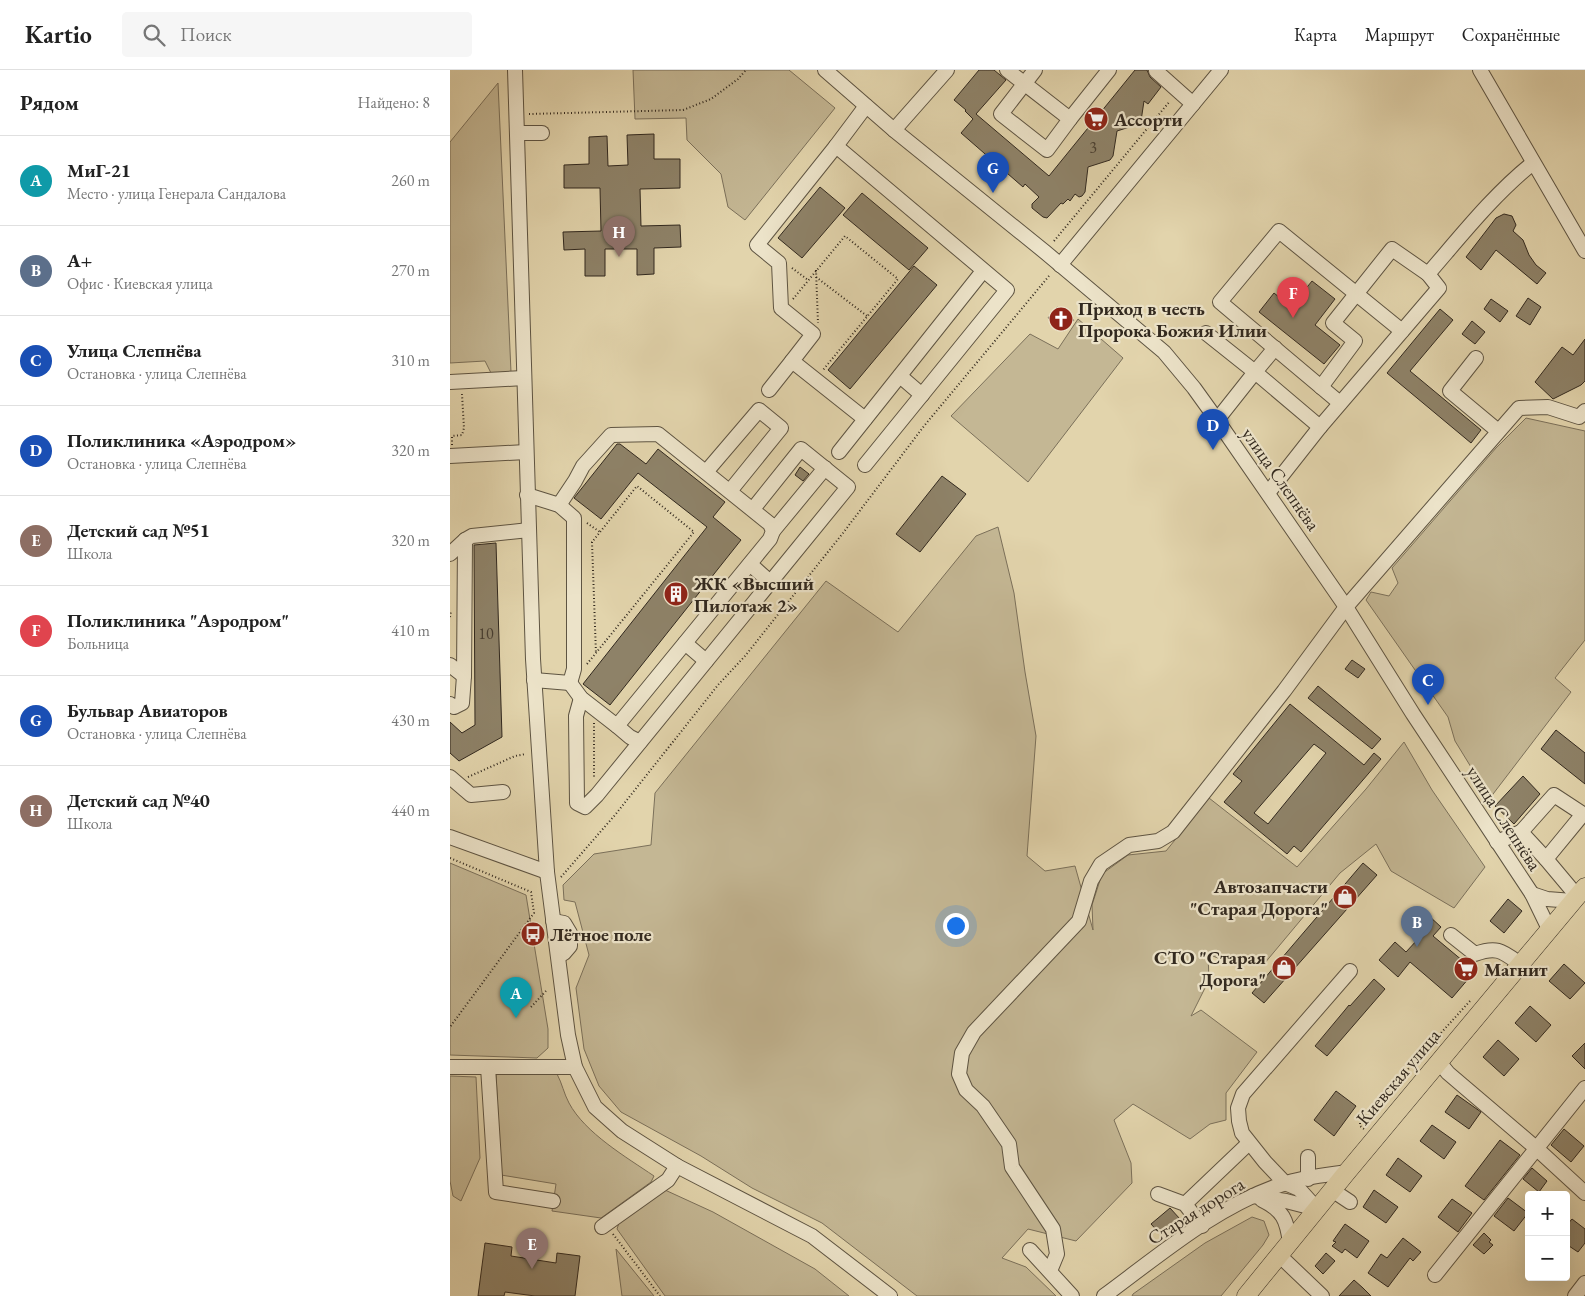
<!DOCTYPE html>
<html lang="ru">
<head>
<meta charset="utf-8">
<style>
	:root { --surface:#fff; --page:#f6f6f6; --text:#222; --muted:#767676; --line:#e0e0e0; --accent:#d93025 }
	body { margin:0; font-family:"EB Garamond",serif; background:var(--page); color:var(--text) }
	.controls { position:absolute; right:15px; bottom:15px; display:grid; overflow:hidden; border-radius:5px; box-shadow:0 5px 20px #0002 }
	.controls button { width:45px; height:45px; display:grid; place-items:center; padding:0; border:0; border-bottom:1px solid var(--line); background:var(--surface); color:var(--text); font:25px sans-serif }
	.you { position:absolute; left:505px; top:855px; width:18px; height:18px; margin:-12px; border:4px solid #fff; border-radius:50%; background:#1a73e8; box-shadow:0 0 0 8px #1a73e833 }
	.badge { display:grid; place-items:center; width:32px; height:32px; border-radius:50%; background:var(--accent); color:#fff; font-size:16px; font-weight:700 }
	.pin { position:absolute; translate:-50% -41px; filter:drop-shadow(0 1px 2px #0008) }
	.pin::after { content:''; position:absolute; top:26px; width:18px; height:15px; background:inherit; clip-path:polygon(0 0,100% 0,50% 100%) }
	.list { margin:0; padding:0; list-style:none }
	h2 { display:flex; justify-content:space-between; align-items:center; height:65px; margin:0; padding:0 20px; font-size:21px }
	h2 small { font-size:16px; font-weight:400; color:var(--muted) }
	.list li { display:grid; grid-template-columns:32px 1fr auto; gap:15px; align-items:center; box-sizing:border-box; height:90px; padding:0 20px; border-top:1px solid var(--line) }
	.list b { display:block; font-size:19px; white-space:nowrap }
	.list p { margin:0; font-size:16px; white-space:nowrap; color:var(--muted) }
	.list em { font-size:16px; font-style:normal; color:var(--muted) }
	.icon { flex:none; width:28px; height:28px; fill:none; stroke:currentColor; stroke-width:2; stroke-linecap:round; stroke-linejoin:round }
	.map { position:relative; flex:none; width:1135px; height:1226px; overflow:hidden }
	header { display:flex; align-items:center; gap:30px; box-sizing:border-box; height:70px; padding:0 25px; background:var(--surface); border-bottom:1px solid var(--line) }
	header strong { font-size:24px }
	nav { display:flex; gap:28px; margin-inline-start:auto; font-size:18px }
	.search { width:350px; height:45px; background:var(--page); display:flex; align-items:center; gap:12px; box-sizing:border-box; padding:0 18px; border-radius:5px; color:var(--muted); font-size:19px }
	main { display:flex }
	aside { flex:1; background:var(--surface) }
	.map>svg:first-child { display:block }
</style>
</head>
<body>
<header>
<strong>Kartio</strong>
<div class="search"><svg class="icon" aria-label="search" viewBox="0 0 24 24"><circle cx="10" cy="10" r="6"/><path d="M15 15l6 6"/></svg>Поиск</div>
<nav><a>Карта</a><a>Маршрут</a><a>Сохранённые</a></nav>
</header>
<main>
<aside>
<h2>Рядом<small>Найдено: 8</small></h2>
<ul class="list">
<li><span class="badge" style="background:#0f9aa8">A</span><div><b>МиГ-21</b><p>Место · улица Генерала Сандалова</p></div><em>260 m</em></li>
<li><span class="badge" style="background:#5c6f8a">B</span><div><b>А+</b><p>Офис · Киевская улица</p></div><em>270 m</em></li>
<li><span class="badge" style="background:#1a4fb4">C</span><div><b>Улица Слепнёва</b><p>Остановка · улица Слепнёва</p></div><em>310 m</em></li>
<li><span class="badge" style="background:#1a4fb4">D</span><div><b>Поликлиника «Аэродром»</b><p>Остановка · улица Слепнёва</p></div><em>320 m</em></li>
<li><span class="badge" style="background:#8d6e63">E</span><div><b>Детский сад №51</b><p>Школа</p></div><em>320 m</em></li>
<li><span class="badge" style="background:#e0444e">F</span><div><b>Поликлиника &quot;Аэродром&quot;</b><p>Больница</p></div><em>410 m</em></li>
<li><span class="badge" style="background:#1a4fb4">G</span><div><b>Бульвар Авиаторов</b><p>Остановка · улица Слепнёва</p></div><em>430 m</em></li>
<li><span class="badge" style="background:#8d6e63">H</span><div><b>Детский сад №40</b><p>Школа</p></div><em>440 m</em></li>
</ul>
</aside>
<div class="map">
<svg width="1135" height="1226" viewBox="0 0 1135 1226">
	<rect width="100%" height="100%" fill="#e2d4ac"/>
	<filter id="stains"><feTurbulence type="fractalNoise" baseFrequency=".004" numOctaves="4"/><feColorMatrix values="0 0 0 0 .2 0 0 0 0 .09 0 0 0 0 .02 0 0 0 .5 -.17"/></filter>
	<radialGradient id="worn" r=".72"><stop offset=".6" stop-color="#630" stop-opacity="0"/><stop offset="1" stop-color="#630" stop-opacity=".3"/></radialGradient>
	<g fill="#c4b794" stroke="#7b705a">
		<path d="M183,0H339L385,38L295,150L278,137L271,104L237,70L236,48L185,49Z"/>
		<path d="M48,13L61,302L41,303L35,291L0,293V72Z"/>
		<path d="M628,249L673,288L578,412L501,346L580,264L608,279Z"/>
		<path d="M1076,348L1135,361V570L1105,608L1121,622L1040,728L1005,671L998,647L916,530L921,522L939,526L948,513L942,498L1046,378Z"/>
		<path d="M548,457L564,523L575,602L586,666L577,786L595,801L625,796L643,860L642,835L652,804L678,785L716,781L759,728L847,797L916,719L954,672L982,720L1035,797L1004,838L941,801L926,774L890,803L814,894L780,893L758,884L759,910L741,946L751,940L807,982L776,1023V1050L760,1054L740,1069L683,1034L664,1050L681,1093L682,1113L626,1171L578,1159L552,1188L576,1197L606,1226H467L372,1153L302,1118L251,1086L171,1042L149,1016L134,979L126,918L139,885L125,832L114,830L113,815L144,784L201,775L205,723L376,511L448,562L526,466Z"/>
		<path d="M0,793L76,825L98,959V978L87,988L0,985Z"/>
		<path d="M46,1004H107C112,1013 114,1024 119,1033C135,1063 176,1087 204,1106L201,1112L151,1148L102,1141L106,1114L51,1105Z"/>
		<path d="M0,1006L26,1007L30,1088L11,1131L3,1126L0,1111Z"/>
		<path d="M215,1120L263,1142L365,1199L399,1226H215L167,1159L170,1150Z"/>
		<path d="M802,1147L814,1151L819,1165L813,1175L771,1226H682L683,1224L755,1173Z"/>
		<path d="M166,1179L204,1226H172Z"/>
	</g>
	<g fill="#8e8268" stroke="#32291f" fill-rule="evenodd">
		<path d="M529,0H544L556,10L526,44L599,106L685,0H697L700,7L711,17L698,34L694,31L691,51L689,54L667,61L663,86L660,90L638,97L635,122L632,126L629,127L625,124L620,131L618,129L613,134L611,133L597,148L593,147L582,138V134L589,127L575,114L573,117L511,63L523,49L515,41L516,40L504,30Z"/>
		<path d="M204,64V89H230V118L190,119L191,156L230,155L231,177L204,178V204L187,205V179H155V206H135V179L114,180L113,162L151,161L150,118H114V95L139,94V67L157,66L158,96L178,95L177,65Z"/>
		<path d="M370,117L395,138L352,188L328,168Z"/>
		<path d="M412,123L478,178L459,200L393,145Z"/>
		<path d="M1054,144L1062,146L1066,155L1063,161L1073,170L1079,185L1086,195L1096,203L1087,214L1046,180L1031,200L1016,187L1046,148Z"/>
		<path d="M464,196L487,215L400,319L378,300Z"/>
		<path d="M862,211L885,229L865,255L890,275L874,294L809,242L824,223L841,237Z"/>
		<path d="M1078,228L1091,237L1080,255L1066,246Z"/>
		<path d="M1041,229L1058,241L1050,252L1034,239Z"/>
		<path d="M607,237L624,250L614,261L598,248Z"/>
		<path d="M990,239L1003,250L960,301L1031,360L1021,373L937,303Z"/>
		<path d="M1022,251L1035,262L1025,274L1012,264Z"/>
		<path d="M1135,269V311L1131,315L1103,329L1085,312L1112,277L1123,285Z"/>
		<path d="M167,374H170L196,394L208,379L275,432L263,447L291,470L160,635L133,614L257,457L188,403L151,449L124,428Z"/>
		<path d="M350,397L359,404L353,411L345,405Z"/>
		<path d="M492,406L516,424L470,482L446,464Z"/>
		<path d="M46,473L52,667L9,691L0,683V652L12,663L25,655L24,475Z"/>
		<path d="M902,590L915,599L908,608L895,599Z"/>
		<path d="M868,616L931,669L922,679L858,628Z"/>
		<path d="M840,634L914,695L924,683L931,689L851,782L844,776L837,784L774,732L792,711L783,704ZM864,674L876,683L818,754L804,743Z"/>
		<path d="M1106,660L1135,683V714L1091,679Z"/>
		<path d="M1073,706L1090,724L1064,754L1045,736Z"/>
		<path d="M913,793L927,805L814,933L802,923Z"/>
		<path d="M1058,829L1072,841L1054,863L1040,851Z"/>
		<path d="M978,845L991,857L983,866L1025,901L1002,928L960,892L948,907L929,890L945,872L956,882L968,869L962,864Z"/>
		<path d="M1114,894L1135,913L1120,929L1099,911Z"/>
		<path d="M924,909L935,919L877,986L865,976L895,940L899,935L900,936Z"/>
		<path d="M1080,936L1101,955L1086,972L1065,953Z"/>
		<path d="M1048,970L1069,989L1054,1006L1033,987Z"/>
		<path d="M1135,973V999L1122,986Z"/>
		<path d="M886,1021L906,1036L884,1066L864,1050Z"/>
		<path d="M1007,1025L1031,1042L1019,1059L995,1042Z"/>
		<path d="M982,1055L1006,1072L994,1089L970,1071Z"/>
		<path d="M1114,1059L1134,1076L1121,1092L1101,1075Z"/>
		<path d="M1050,1070L1070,1085L1034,1130L1015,1116Z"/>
		<path d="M948,1088L972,1106L960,1122L936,1105Z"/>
		<path d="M1082,1098L1097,1111L1089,1122L1073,1109Z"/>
		<path d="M924,1120L948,1137L936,1153L913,1137Z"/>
		<path d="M1058,1128L1078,1143L1064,1161L1044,1146Z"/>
		<path d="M1002,1129L1022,1143L1008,1162L988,1147Z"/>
		<path d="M720,1138L730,1149L711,1165L701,1154Z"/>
		<path d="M1122,1149L1135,1159V1173L1128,1182L1116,1174V1156Z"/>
		<path d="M895,1154L919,1171L907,1188L895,1179L892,1183L882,1176L886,1172L883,1171Z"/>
		<path d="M1034,1163L1041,1170L1039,1172L1043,1175L1034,1184L1023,1175Z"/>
		<path d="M953,1168L971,1182L963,1191L960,1188L938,1217L918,1203L931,1184L937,1188Z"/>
		<path d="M35,1173L62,1177L61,1186L106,1193L107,1183L130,1186L125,1226H85L55,1222L54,1226H28Z"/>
		<path d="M876,1183L885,1191L873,1204L865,1196Z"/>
		<path d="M904,1210L913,1218L921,1226H889Z"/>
	</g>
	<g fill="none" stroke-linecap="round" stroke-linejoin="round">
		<defs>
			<g id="minor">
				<path d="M65,0L83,589L97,802L118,965L125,997L145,1037L172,1061L227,1096L362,1166L440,1226"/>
				<path d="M375,0L444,60L595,182L714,282L744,318L767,350L896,537L963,644L1082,824L1099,859"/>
				<path d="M557,0L620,49L597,80L551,44L585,0"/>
				<path d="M1030,0L1135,181"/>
				<path d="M706,1L743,34"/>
				<path d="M620,49L659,0"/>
				<path d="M444,60L497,0"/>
				<path d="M67,63H92"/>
				<path d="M386,76L307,175L329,193L331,238L363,264L342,291L415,349"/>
				<path d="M610,195L771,0"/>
				<path d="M756,263L805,302L767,350"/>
				<path d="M1026,288L1000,321L1048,361"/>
				<path d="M450,306L472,325"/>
				<path d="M0,312L74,308"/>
				<path d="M871,317L905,271L883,253L942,179L978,204"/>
				<path d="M319,320L342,291"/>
				<path d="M890,333L770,232L829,161L952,261"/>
				<path d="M870,357L989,218L978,204C1011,166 1043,125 1083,93"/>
				<path d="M389,382L533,201"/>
				<path d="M0,386L76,382"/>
				<path d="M415,395L557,220L386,76L416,36"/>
				<path d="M256,402L309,340L331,358L280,421"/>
				<path d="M818,423L870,357L805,302L825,278"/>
				<path d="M77,425L109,435L124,448V599L120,613L84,610"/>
				<path d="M109,435L125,411L133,396L161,365L208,364L320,454L323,461L320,469L167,656L131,628L120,613"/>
				<path d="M323,461L375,398"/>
				<path d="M0,484L15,470L22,466L79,460"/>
				<path d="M300,494L320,512"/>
				<path d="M235,573L256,591"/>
				<path d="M0,595L14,606L15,470"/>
				<path d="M131,628L126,646L127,733L135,737L147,725L398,417L351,379L303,439"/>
				<path d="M0,634L4,637L12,633L14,606"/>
				<path d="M167,656L180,667L190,672"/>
				<path d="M0,707L21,725L53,722"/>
				<path d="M0,767L97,802"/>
				<path d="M1047,772L1071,762"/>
				<path d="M1096,789L1071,762L1104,725L1133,744"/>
				<path d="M1082,824L1097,829L1123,831"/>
				<path d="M1127,826L1096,789L1133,744L1135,745"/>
				<path d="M103,851L114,853L120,863V876L114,883L109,886"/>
				<path d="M1001,865L1025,884C1047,876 1052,881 1070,894"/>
				<path d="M989,992L998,1003L1086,1078L1135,1123"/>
				<path d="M0,997H125"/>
				<path d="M38,997L46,1122L103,1131"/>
				<path d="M858,1087V1109"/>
				<path d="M882,1120L900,1132"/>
				<path d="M708,1124L735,1134L752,1156"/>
				<path d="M803,1126L836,1131L867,1139"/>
				<path d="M812,1130C833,1140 837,1150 840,1173"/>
				<path d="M735,1134L799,1073"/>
				<path d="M867,1139L849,1119L835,1113L815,1092L792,1063L789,1051L788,1038L793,1024L900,901"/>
				<path d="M152,1157L218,1110L227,1096"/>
				<path d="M580,1180L622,1226"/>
				<path d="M830,1186L872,1226"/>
				<path d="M600,1201L607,1184L603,1159L562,1097L559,1074L533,1036L516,1020L509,1004L512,983L524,962L629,851L641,811L651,794L679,775L708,771L723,762L834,621L896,537L1069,338L1098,337L1129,347L1135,341"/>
				<path d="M985,1205L1135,1018"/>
				<path d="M654,1226C710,1185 766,1136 833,1114C853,1107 876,1105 897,1102"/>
				<path d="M1125,1226L1135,1213"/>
			</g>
			<path id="major" d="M796,1226L897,1102L1135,817"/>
		</defs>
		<use href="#minor" stroke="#5e5442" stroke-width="16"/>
		<use href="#major" stroke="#32291f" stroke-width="19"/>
		<g stroke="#32291f" stroke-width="2" stroke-dasharray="1 2.5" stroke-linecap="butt">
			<path d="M79,44L233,40L261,29L288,9L296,0"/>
			<path d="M604,171L720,31"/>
			<path d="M342,198L358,210"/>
			<path d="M366,200L368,253"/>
			<path d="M366,207L417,246"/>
			<path d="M343,229L395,166L448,209L373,300"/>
			<path d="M2,375V366L12,365L14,358L12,324"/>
			<path d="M137,453L150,462"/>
			<path d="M0,547L1,541"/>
			<path d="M137,594L244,462L187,416L142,472L146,584"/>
			<path d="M144,653V708"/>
			<path d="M18,707L65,686L76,684"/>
			<path d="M0,788L81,822L84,843L0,957"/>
			<path d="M111,807L165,745L268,615L295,586L393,463L474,356L599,206"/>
			<path d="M81,937L96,921"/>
			<path d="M914,1059L910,1056V1052L1020,931"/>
			<path d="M163,1164L210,1226"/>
		</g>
		<use href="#minor" stroke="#ece3c9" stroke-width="14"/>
		<use href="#major" stroke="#e2d4ac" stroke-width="18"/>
	</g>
	<defs>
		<symbol id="supermarket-disc" viewBox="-11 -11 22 22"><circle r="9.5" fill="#8f2418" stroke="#ece3c9"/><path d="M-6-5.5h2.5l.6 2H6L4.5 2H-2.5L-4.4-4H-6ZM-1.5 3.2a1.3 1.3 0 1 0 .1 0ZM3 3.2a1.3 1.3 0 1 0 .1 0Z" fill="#fff"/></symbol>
		<symbol id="church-disc" viewBox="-11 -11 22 22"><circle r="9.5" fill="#8f2418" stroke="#ece3c9"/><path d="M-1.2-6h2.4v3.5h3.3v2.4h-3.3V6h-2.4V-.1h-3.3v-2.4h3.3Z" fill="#fff"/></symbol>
		<symbol id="building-disc" viewBox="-11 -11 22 22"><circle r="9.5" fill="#8f2418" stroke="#ece3c9"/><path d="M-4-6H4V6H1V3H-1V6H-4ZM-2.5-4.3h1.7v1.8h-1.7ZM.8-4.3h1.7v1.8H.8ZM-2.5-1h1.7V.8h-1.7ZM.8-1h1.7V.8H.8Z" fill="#fff"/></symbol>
		<symbol id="shop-disc" viewBox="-11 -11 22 22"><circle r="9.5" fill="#8f2418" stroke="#ece3c9"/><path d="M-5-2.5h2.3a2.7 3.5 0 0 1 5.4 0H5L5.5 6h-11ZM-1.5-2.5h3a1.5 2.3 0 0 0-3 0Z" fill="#fff"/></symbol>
		<symbol id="bus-disc" viewBox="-11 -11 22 22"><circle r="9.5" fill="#8f2418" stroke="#ece3c9"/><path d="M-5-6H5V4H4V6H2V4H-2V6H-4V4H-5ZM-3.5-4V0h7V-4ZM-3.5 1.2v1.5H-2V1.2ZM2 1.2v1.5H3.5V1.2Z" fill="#fff"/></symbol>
	</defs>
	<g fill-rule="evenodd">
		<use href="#supermarket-disc" x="632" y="35" width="28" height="28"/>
		<use href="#church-disc" x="597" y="235" width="28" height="28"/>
		<use href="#building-disc" x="212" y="510" width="28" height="28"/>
		<use href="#shop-disc" x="881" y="813" width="28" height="28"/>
		<use href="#bus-disc" x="69" y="850" width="28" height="28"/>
		<use href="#shop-disc" x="820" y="884" width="28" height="28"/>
		<use href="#supermarket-disc" x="1002" y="885" width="28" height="28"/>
	</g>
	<g text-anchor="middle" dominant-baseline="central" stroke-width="4.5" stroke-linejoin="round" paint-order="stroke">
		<g font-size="16" fill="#493f31">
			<text x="643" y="77">3</text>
			<text x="36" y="563">10</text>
		</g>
		<g font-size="19" font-weight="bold" fill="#32291f" stroke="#ece3c9" text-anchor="start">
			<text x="664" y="49">Ассорти</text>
			<text x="628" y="238">Приход в честь<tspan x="628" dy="22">Пророка Божия Илии</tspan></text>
			<text x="244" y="513">ЖК «Высший<tspan x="244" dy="22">Пилотаж 2»</tspan></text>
			<text x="878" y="816" text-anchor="end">Автозапчасти<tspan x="878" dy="22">"Старая Дорога"</tspan></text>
			<text x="100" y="864">Лётное поле</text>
			<text x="816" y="887" text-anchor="end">СТО "Старая<tspan x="816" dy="22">Дорога"</tspan></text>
			<text x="1034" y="899">Магнит</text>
		</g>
		<g font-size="19" fill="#32291f" stroke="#ece3c9">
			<text transform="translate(831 409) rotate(55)">улица Слепнёва</text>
			<text transform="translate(1054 748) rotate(57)">улица Слепнёва</text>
			<text transform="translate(948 1007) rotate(-50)">Киевская улица</text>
			<text transform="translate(746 1141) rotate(-32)">Старая дорога</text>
		</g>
	</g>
	<rect width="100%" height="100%" filter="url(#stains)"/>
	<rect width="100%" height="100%" fill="url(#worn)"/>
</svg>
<div class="controls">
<button>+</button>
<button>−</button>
</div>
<div class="you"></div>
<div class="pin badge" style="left:66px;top:948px;background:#0f9aa8">A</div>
<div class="pin badge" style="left:967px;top:877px;background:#5c6f8a">B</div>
<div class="pin badge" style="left:978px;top:635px;background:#1a4fb4">C</div>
<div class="pin badge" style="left:763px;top:380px;background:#1a4fb4">D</div>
<div class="pin badge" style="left:82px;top:1199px;background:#8d6e63">E</div>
<div class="pin badge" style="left:843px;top:248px;background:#e0444e">F</div>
<div class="pin badge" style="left:543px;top:123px;background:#1a4fb4">G</div>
<div class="pin badge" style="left:169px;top:187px;background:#8d6e63">H</div>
</div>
</main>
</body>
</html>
